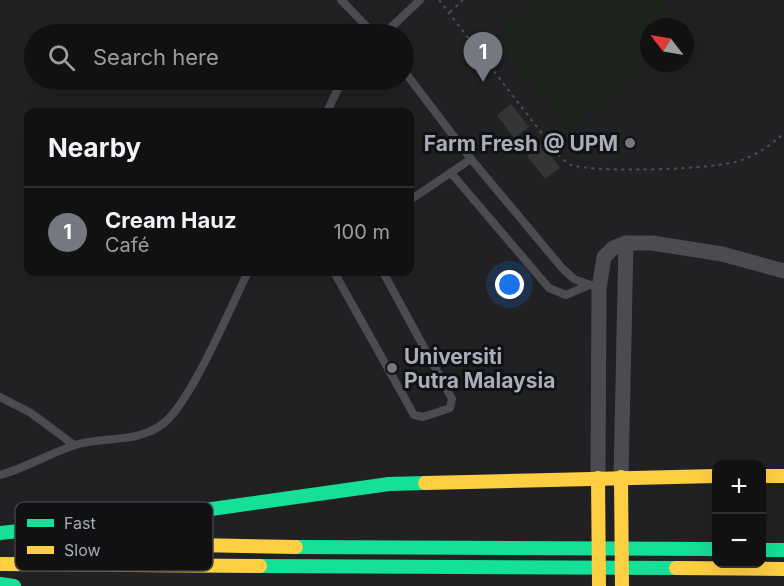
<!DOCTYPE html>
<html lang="en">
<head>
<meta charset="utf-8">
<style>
	:root { --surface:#111; --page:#1e1f1f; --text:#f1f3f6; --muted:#9c9d9f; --line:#303131; --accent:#757880 }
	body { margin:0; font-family:Inter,sans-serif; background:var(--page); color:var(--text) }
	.controls { position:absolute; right:18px; bottom:18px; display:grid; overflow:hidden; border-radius:12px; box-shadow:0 6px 24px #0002 }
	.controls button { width:54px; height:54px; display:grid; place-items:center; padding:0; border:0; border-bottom:2px solid var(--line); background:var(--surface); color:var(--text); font:30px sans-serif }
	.compass { position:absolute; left:640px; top:18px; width:54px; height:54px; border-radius:50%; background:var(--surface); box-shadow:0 6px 24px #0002; rotate:301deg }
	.you { position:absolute; left:510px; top:285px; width:21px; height:21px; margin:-15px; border:4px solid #fff; border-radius:50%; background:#1a73e8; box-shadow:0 0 0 9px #1a73e833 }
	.badge { display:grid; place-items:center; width:39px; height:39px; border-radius:50%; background:var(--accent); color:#fff; font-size:20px; font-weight:700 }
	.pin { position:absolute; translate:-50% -50px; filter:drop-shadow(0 2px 3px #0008) }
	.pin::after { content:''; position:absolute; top:32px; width:21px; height:18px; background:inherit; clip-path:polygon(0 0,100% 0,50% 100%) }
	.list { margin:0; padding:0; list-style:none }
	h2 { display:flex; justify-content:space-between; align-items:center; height:78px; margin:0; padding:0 24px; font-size:26px }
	h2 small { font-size:20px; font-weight:400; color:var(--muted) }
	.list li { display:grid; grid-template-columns:39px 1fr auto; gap:18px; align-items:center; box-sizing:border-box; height:90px; padding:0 24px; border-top:2px solid var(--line) }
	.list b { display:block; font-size:22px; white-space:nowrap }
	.list p { margin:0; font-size:20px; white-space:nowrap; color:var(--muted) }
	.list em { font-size:20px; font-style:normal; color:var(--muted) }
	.icon { flex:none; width:33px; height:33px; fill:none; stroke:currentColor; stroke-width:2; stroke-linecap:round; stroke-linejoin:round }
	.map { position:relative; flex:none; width:784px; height:586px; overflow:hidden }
	.search { position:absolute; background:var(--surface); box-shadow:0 6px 24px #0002; left:24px; top:24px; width:390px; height:66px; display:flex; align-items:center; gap:15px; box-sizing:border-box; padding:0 21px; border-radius:33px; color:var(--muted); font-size:22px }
	.panel { position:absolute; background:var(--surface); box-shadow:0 6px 24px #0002; left:24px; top:108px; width:390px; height:168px; border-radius:12px }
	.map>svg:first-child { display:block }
</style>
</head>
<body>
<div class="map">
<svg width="784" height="586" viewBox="0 0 784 586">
	<rect width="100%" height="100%" fill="#171717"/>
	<path fill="#212123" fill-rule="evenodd" d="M0,0H784V586H0ZM649,27H685V63H649ZM34,34H404V80H34ZM28,112H410V272H28ZM716,464H762V564H716Z"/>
	<path fill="#1d241e" d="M536,0H575L581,6L588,0H660L684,27H649V59L570,130L491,41Z"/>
	<g fill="#353536">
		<path d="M511,104L529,127L514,138L497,115Z"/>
		<path d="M542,144L560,168L545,179L527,156Z"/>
	</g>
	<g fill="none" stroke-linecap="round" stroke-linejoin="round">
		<g stroke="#4d4e52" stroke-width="2" stroke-dasharray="3 4.5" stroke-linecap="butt">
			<path d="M439,0L557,153C561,157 566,163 571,165C596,173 717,170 742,160C758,154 771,145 784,133"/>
			<path d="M450,12L463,0"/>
		</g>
		<g stroke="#4b4c50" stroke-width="8">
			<path d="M341,0L374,34"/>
			<path d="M384,34L420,0"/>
			<path d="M404,71L471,159L562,268L574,279L599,288"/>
			<path d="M327,112L342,80"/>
			<path d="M451,173L549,288L566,295L587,286"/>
			<path d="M410,200L471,159"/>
			<path d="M334,272L414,415L423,417L450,408L452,399L383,272"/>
			<path d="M0,397L31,413L74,445"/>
			<path d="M0,475C25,468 47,455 72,446C103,435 136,445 164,423C192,400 230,308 248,272"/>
		</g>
		<g stroke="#4b4c50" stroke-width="15">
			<path d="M621,477L626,243"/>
			<path d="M598,478L599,288L604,257L613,248L626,243H652L722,254L784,271"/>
		</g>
		<g stroke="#16e098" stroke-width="14">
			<path d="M0,533L183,513L389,484L425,483"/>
			<path d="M296,547L716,549"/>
			<path d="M762,550H784"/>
			<path d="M260,566L676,568"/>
			<path d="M0,584L14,586"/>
		</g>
		<g stroke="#ffcf43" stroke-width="14">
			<path d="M762,476H784"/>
			<path d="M621,477L622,586"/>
			<path d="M598,478L599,586"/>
			<path d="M425,483L716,476"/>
			<path d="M52,542L296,547"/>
			<path d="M0,564L260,566"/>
			<path d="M676,568L784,569"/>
		</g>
	</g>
	<g fill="#757880" stroke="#111113" stroke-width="2">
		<circle cx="630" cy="143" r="6"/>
		<circle cx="392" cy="368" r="6"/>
	</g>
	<g text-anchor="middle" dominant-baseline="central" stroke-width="6" stroke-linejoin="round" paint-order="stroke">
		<g font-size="21" font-weight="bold" fill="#a8adb8" stroke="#111113" text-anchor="end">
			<text x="618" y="143">Farm Fresh @ UPM</text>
			<text x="404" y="356" text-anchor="start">Universiti<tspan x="404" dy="24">Putra Malaysia</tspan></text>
		</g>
	</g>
	<rect x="15" y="502" width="198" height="69" rx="9" fill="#111113" stroke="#3e4045" stroke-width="1.5"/>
	<rect x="27" y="519" width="27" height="8" fill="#16e098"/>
	<rect x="27" y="546" width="27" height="8" fill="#ffcf43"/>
	<g font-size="16" fill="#a8adb8">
		<text x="64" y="529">Fast</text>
		<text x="64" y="556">Slow</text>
	</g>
</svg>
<div class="controls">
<button>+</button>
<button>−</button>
</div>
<svg class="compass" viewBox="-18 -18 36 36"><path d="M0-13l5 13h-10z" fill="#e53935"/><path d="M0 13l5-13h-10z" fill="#9c9d9f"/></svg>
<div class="you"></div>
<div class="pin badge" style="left:483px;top:82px">1</div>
<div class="search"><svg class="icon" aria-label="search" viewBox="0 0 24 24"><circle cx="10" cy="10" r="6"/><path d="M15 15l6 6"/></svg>Search here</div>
<section class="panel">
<h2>Nearby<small></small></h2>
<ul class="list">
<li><span class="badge">1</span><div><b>Cream Hauz</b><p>Café</p></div><em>100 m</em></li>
</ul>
</section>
</div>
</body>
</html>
